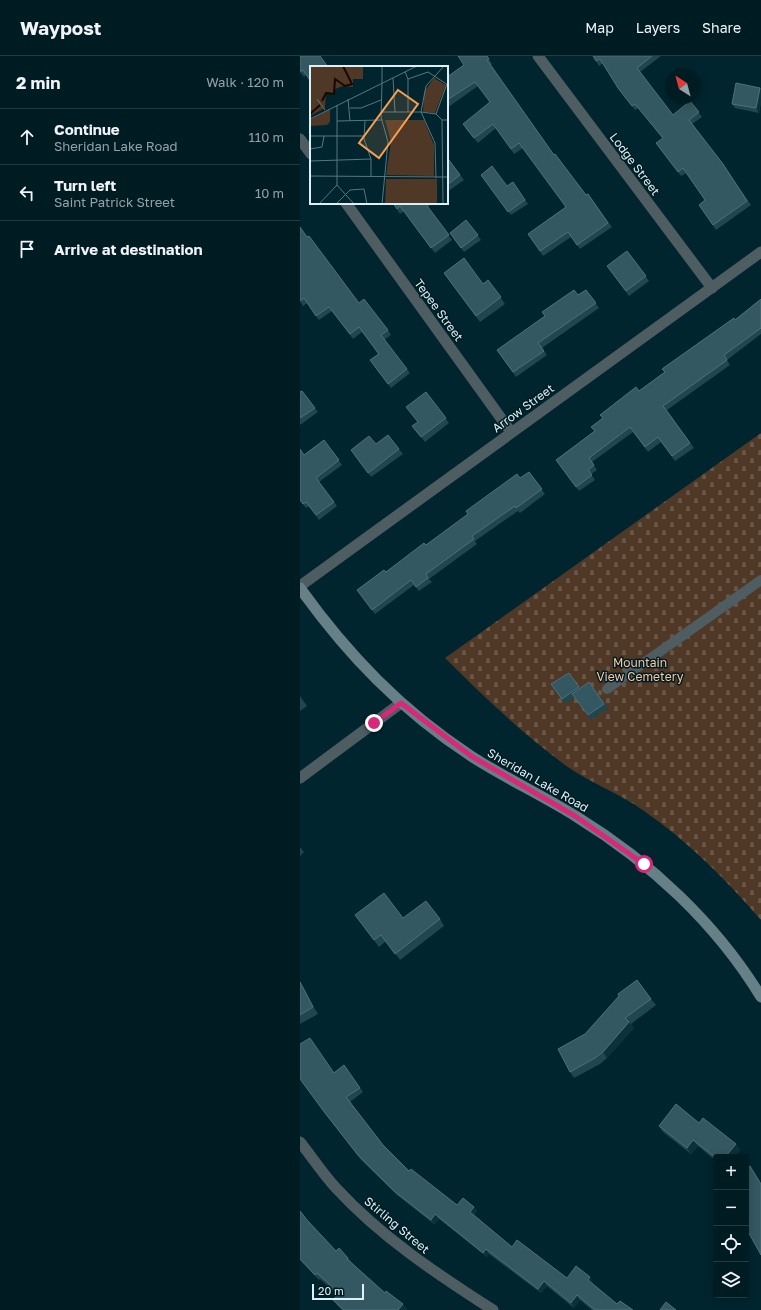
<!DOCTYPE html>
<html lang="en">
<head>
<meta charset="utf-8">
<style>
	:root { --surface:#001c23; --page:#0a252b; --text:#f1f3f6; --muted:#95a1a6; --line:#223a41 }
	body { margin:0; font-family:"Golos Text",sans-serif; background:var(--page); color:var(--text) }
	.controls { position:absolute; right:12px; bottom:12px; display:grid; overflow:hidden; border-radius:4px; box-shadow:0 2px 10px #0003 }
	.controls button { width:36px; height:36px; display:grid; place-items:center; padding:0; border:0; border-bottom:1px solid var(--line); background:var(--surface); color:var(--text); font:20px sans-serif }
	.compass { position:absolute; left:365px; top:12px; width:36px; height:36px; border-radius:50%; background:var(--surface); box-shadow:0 2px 10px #0003; rotate:324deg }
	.scale { position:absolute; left:12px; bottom:10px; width:52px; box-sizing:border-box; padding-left:4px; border:2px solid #dcf0f6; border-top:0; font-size:11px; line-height:14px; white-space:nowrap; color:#dcf0f6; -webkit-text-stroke:3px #001b22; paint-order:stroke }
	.stop { position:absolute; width:12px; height:12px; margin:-9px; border:3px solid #db2777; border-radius:50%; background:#fff }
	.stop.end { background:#db2777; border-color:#fff; box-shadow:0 1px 4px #0008 }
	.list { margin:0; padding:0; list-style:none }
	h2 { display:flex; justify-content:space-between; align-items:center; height:52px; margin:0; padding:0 16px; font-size:17px }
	h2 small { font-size:13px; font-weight:400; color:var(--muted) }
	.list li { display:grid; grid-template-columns:26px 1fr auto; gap:12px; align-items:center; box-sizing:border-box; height:56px; padding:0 16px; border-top:1px solid var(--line) }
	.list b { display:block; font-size:15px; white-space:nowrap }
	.list p { margin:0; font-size:13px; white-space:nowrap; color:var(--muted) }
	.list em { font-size:13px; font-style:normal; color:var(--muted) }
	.icon { flex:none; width:22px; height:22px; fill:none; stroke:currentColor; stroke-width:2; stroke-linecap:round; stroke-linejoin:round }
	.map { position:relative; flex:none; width:461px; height:1254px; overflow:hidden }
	header { display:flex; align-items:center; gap:24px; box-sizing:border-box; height:56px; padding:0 20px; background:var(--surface); border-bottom:1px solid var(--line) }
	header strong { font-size:19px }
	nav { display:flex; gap:22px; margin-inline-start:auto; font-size:14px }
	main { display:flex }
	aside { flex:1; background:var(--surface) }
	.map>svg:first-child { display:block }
</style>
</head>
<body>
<header>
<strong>Waypost</strong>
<nav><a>Map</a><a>Layers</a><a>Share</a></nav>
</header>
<main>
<aside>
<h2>2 min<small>Walk · 120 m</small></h2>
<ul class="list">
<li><svg class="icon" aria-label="ahead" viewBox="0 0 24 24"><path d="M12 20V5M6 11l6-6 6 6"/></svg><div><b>Continue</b><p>Sheridan Lake Road</p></div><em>110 m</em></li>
<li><svg class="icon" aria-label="left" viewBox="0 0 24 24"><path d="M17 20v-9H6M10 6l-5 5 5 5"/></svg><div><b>Turn left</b><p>Saint Patrick Street</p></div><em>10 m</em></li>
<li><svg class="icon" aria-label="arrive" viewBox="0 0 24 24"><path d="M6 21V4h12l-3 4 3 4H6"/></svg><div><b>Arrive at destination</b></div></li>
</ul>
</aside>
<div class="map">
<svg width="461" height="1254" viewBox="0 0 461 1254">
	<defs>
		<pattern id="cemetery-stones" width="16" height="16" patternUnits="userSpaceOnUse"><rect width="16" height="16" fill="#4f3826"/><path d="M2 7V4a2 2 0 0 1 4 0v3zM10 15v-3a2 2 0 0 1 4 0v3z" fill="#685546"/></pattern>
	</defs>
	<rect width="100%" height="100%" fill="#00252f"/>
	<path fill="url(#cemetery-stones)" d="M461,377V864C426,824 388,785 344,755C319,737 290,727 265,709C222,677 183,640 145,602Z"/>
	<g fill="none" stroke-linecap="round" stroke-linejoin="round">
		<path stroke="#4e5d62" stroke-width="10" d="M307,633L461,524"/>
		<g stroke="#4e5d62" stroke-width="11">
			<path d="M238,0L412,232"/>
			<path d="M0,83L11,98"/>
			<path d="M46,147L211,376"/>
			<path d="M0,530L461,196"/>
			<path d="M0,722L101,647"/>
			<path d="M0,1086C12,1101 23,1118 36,1132C81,1181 137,1218 193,1254"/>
		</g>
		<path stroke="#678087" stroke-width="11" d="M0,532C48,599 101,654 171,700C205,722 242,739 277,761C350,806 416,867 461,941"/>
	</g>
	<g fill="#20464f">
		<path d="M0,0L6,19L4,21L0,16Z"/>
		<path d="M187,0L192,8L191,9L254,99L286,139L288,138L312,171L280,193L271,181L243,200L228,178L266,151L223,92L214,98L196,72L178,87L166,73L190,46L178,30L147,52V21L164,9Z"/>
		<path d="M293,0H361L340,16L373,59L390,45L402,61L392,68L423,108L451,149L416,174L399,149L405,144L386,117L381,120L356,87L363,83L338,52L335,54L321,36L303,7L299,10Z"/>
		<path d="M460,32L461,34V46L459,57L435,52L432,48Z"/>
		<path d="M149,104L164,124L147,136V105Z"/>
		<path d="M181,119L207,130L213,126L228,148L211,159Z"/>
		<path d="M93,147H133L128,151L152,184L135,197L104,155L100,158Z"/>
		<path d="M166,164L181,184L164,196L150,177Z"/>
		<path d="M7,181L59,247L88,274L91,279L84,284L110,317L91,332L70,304L78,298L62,276L53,283L32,255L19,264L7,247L3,250L0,245Z"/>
		<path d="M327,195L349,225L329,240L307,210Z"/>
		<path d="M144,217L183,228L188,224L205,248L180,266Z"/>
		<path d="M286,234L299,252L242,292L247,299L216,321L197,294Z"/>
		<path d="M461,243V278L427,304L430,309L367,354L394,392L375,405L361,386L348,396L333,376L292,406L297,414L291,418L295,424L279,435L256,404L294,375L339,335L435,264Z"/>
		<path d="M2,335L18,356L0,369V336Z"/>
		<path d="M126,336L149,367L125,386L112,370L118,366Z"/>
		<path d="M88,379L103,398L71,421L51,394L76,388Z"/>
		<path d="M24,384L42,409L19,426L37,450L19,464L9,450L6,452L0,444L4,399Z"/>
		<path d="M229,416L245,438L220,457L218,455L175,485L177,488L129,523L132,526L119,535L114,529L75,558L57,534L86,516L126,489Z"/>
		<path d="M269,617L280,633L289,626L308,652L291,664L275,641L265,648L251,628Z"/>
		<path d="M0,640L7,650L0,655Z"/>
		<path d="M0,791L4,796L0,800Z"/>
		<path d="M55,859L103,862L140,863L144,870L100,904L86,885L79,891Z"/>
		<path d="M0,925L18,958L0,968Z"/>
		<path d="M351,943L356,949L331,968L334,972L307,1002L300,1008L274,1022L270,1016L258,993Z"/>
		<path d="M44,1009L63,1036L50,1046L83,1089L109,1115L157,1149L174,1151L177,1155L174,1159L212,1191L267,1222L293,1226L292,1227L317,1248L333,1254H292L280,1244L274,1252L247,1230L241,1237L189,1198L187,1201L139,1163L134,1168L97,1139L61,1104L28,1061L0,1023L34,1016Z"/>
		<path d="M399,1067L436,1088L440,1094L416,1101V1105L398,1090L391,1098L363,1076L359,1070Z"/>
		<path d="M0,1155L7,1164L36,1195L48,1202L52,1207L85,1237L107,1253L106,1254H42L37,1249L33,1244L38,1239L20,1223L19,1224L0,1204Z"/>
	</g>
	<g fill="#0b313a">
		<path d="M460,32L461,34V46L459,57L456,52Z"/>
		<path d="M0,925L1,927L18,958L13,951L0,926Z"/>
		<path d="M329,966L334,972L307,1002L303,996Z"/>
		<path d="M393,1084L398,1090L391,1098L387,1092Z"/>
		<path d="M436,1088L440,1094L435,1101H425Z"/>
		<path d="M174,1151L177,1155L173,1161L170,1156Z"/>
		<path d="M135,1158L139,1163L134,1168L131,1164Z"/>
		<path d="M186,1193L189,1198L187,1201L183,1197Z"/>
		<path d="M290,1221L293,1226L291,1228L288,1224Z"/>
		<path d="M244,1225L247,1230L241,1237L238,1233Z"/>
		<path d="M277,1239L280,1244L274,1252L271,1247Z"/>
		<path d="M103,1248L107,1253L106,1254H98Z"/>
	</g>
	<g fill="#345861" stroke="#4f7078">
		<path d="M0,0H20L28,11H11V26L3,14L0,16Z"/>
		<path d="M158,0H187L189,3L187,4L254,99L255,98L286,139L288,138L308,167L277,189L268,176L240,195L228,178L266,151L219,87L211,93L193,68L174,82L163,68L190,46L175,26L147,44V21L164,9Z"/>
		<path d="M293,0H352L337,12L373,59L390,45L399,56L389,64L423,108L447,145L413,169L399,149L405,144L383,112L378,116L356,87L363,82L335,48L332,50L318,32L300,3L296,5Z"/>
		<path d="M436,27L460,32L456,52L432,48Z"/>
		<path d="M149,104L160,119L147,129V105Z"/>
		<path d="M192,110L207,130L213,126L225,144L208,156L181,119Z"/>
		<path d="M93,147H125L149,179L131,192L100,150L97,153Z"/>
		<path d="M166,164L178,179L161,192L150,177Z"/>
		<path d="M0,171L7,181L9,180L59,247L64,243L88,274L81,279L107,313L88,328L70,304L79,298L59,271L50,278L29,251L16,260L4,242L0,245Z"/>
		<path d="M327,195L346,220L326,235L307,210Z"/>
		<path d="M164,202L183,228L188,224L201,241L176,260L144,217Z"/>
		<path d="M274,234L278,239L286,234L296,247L238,287L244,295L213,316L197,294L245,260L242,256Z"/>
		<path d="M461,243V272L424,299L427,304L363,350L390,387L372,400L358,381L345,391L330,371L289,402L294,409L288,414L292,419L276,431L256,404L295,375L291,371L303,362L300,359L336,331L339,335L365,316L362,313L434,262L435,264Z"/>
		<path d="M2,335L15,352L0,362V336Z"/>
		<path d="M126,336L146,362L121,381L112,370L118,366L106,351Z"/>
		<path d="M88,379L99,393L68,417L51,394L69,380L76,388Z"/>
		<path d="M24,384L39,404L16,422L34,446L16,459L6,446L3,448L0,444V393L4,399Z"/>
		<path d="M229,416L242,433L216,452L215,450L172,480L174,483L126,518L128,522L116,531L111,524L72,554L57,534L84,514L86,516L124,487L126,489L168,458L166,455L217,418L220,422Z"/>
		<path d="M269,617L279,631L262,643L251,628Z"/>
		<path d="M289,626L304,648L288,659L272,638Z"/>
		<path d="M84,837L103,862L126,845L140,863L95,898L81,879L74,884L55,859Z"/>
		<path d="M337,924L351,943L325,962L329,966L303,996L295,1002L270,1016L258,993L285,978L319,940L318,938Z"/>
		<path d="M0,926L13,951L0,959Z"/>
		<path d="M10,982L34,1017L44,1009L60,1032L46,1041L83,1089L109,1115L111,1113L157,1149L163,1142L174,1151L170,1156L212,1191L217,1184L267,1222L276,1210L290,1221L288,1224L317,1248L320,1245L333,1254H295L277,1239L271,1247L244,1225L238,1233L186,1193L183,1197L135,1158L131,1164L94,1135L58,1099L25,1057L0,1023V988Z"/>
		<path d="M376,1048L399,1067L403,1062L436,1088L425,1101H416V1102L393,1084L387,1092L359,1070Z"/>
		<path d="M450,1110L461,1128V1199L446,1172V1113Z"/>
		<path d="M0,1155L7,1164L36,1195L39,1192L48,1202L47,1203L85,1237L86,1235L103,1248L98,1254H44L33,1244L39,1237L17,1217L15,1219L0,1203Z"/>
		<path d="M366,1246L376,1254H360Z"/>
	</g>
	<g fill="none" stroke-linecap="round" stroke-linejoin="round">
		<path stroke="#db2777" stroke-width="5" d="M74,667L101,647L171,700L275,760L344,808"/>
	</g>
	<g text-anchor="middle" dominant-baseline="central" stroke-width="3" stroke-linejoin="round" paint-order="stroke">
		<g font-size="12" fill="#dcf0f6" stroke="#001b22">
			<text transform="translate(335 108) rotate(53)">Lodge Street</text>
			<text transform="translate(139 254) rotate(54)">Tepee Street</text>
			<text transform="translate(223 352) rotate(-36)">Arrow Street</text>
			<text transform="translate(238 724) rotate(30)">Sheridan Lake Road</text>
			<text transform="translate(97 1169) rotate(40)">Stirling Street</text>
		</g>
		<g font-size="12" fill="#f8c7a2" stroke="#001b22">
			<text x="340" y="606">Mountain<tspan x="340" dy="14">View Cemetery</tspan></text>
		</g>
	</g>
	<g transform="translate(10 10)">
		<rect width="138" height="138" fill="#00252f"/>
		<path d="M124,12L136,19L125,47L113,46L114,26Z" fill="#4f3826"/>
		<path d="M75,54H114L124,79V110L76,109L81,76ZM76,113H127V138H75Z" fill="#4f3826"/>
		<path d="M0,0H53V13H43V21L33,20L25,23V28L16,26L15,42L0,50ZM20,43V56L17,59L0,60V54Z" fill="#4f3826"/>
		<path fill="none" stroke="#1a0500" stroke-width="2" d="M12,35L16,27L24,28L25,13L35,20L42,18L33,0M0,48L10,39"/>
		<path fill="none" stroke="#58767f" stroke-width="1" d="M95,6L98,13V46M83,12L85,46M98,13L118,6L138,19M72,17V0M72,17L71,51L78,76L72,138M7,33L15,44M38,33L40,55M40,42H51L71,34M71,46H111L126,48L132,54H138M126,48L137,18M0,53L107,0M132,54L133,138M27,55L72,54M55,55L54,73L61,93V110M0,70H54M0,83L12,81L14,70M0,95L61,93M0,110L138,111M126,112L125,77L111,46L116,20L134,0M27,119V39M27,119L44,138M9,138L27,119M26,138L40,124L54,123L57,138"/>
		<path fill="#fb9e50" fill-opacity="0.15" stroke="#fb9e50" stroke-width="2" d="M88,24L108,38L69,92L49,77Z"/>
		<rect width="138" height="138" fill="none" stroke="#dcf0f6" stroke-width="2"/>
	</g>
</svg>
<div class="controls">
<button>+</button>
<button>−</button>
<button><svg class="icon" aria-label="locate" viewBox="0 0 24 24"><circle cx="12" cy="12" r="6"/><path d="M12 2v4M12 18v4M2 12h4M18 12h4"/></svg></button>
<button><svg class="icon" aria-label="layers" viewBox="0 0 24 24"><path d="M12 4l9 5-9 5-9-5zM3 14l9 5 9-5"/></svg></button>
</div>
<svg class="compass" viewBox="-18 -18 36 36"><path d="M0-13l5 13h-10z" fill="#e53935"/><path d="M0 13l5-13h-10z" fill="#95a1a6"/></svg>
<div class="scale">20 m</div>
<div class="stop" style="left:344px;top:808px"></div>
<div class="stop end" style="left:74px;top:667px"></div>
</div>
</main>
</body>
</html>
